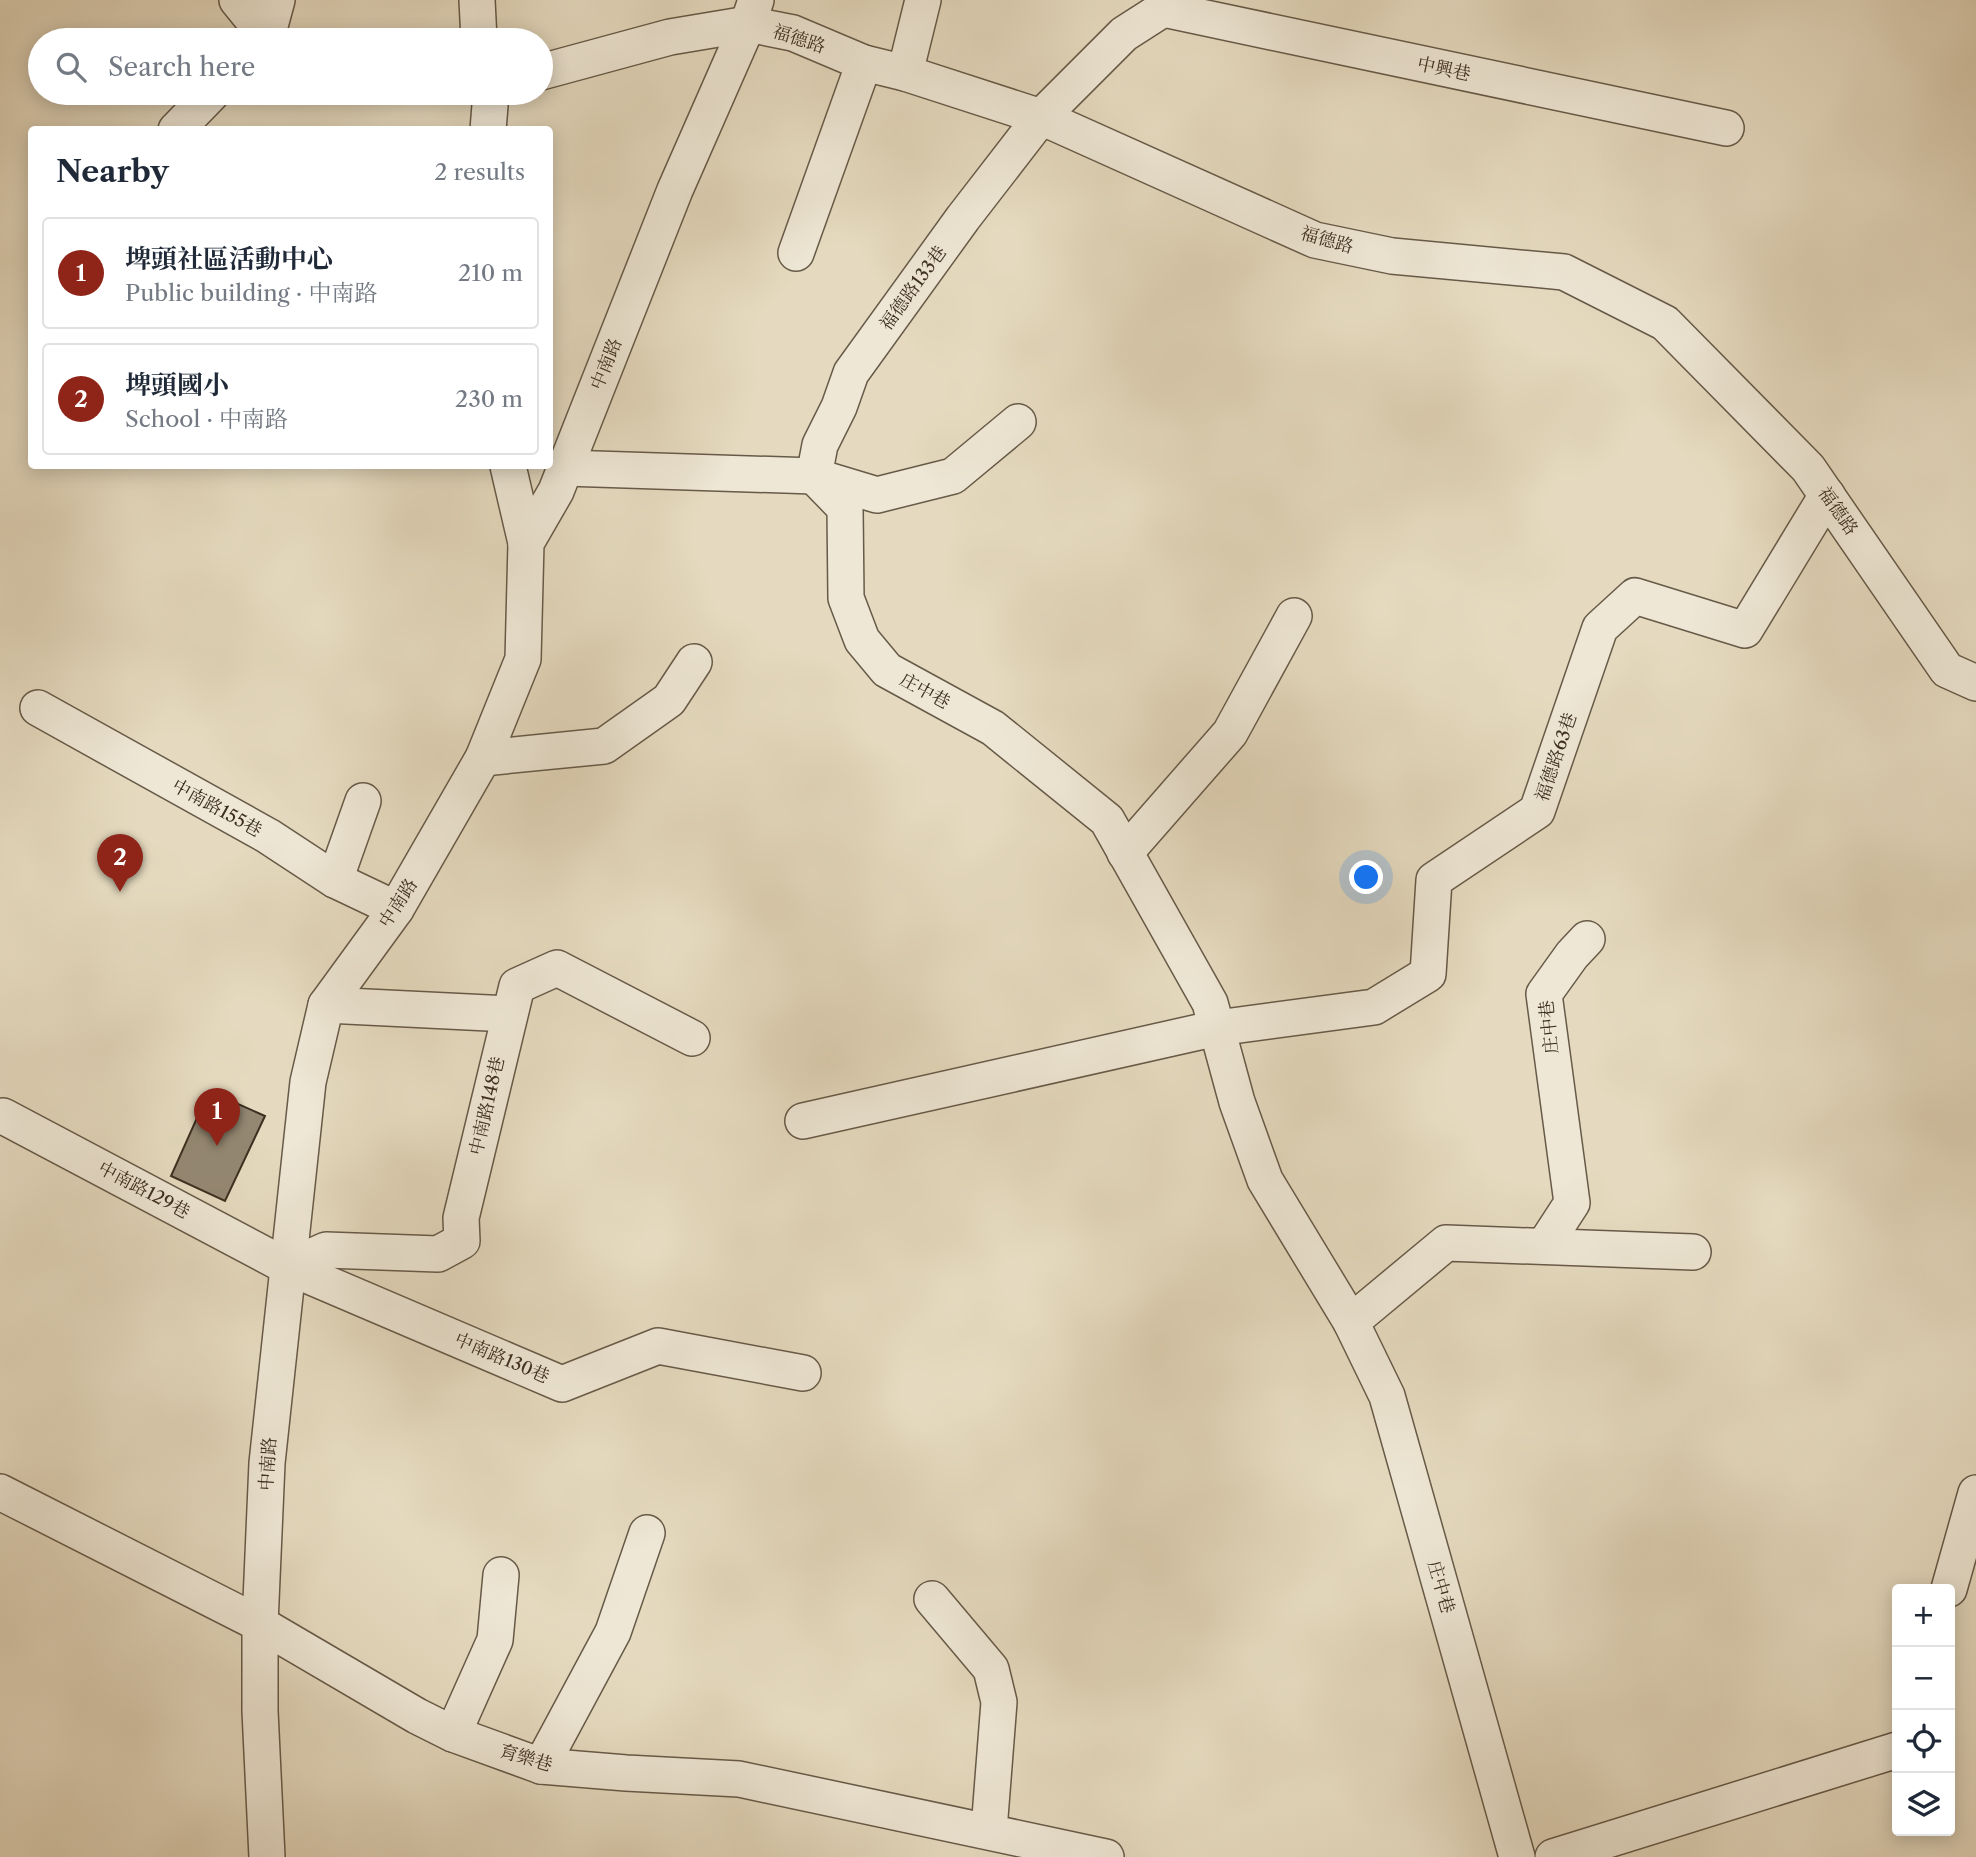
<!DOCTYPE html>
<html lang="en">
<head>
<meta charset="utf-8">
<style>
	:root { --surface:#fff; --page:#f6f6f7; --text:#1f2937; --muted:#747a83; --line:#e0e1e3; --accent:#8f2418 }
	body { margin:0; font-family:"Libre Caslon Text","Noto Serif TC",serif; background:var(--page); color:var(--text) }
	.controls { position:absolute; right:21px; bottom:21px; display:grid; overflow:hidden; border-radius:7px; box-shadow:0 4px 18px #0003 }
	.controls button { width:63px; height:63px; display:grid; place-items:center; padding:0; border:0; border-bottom:2px solid var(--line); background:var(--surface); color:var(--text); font:35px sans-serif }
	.you { position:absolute; left:1367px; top:878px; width:24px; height:24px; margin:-18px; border:5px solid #fff; border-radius:50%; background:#1a73e8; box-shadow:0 0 0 10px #1a73e833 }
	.badge { display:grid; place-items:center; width:46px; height:46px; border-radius:50%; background:var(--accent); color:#fff; font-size:23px; font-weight:700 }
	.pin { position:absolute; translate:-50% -58px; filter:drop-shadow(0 2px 4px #0008) }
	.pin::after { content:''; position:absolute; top:37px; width:24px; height:21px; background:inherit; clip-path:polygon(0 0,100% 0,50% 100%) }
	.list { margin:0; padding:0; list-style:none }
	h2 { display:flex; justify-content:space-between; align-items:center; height:91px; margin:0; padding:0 28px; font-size:30px }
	h2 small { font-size:23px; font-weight:400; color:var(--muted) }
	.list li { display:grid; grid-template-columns:46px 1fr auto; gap:21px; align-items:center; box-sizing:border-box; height:112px; margin:0 14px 14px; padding:0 14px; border:2px solid var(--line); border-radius:7px }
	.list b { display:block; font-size:26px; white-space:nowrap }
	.list p { margin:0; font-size:23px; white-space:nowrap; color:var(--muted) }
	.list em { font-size:23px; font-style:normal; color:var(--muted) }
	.icon { flex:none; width:38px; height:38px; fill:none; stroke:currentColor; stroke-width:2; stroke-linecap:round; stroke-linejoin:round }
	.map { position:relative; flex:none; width:1976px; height:1857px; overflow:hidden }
	.search { position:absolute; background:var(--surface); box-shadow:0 4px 18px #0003; left:28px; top:28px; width:525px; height:77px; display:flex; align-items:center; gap:18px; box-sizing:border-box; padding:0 24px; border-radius:38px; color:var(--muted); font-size:26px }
	.panel { position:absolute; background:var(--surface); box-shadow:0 4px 18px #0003; left:28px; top:126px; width:525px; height:343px; border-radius:7px }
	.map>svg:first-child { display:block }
</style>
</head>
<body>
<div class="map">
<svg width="1976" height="1857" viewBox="0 0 1976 1857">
	<rect width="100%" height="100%" fill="#e5dabf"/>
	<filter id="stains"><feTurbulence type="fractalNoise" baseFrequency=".00286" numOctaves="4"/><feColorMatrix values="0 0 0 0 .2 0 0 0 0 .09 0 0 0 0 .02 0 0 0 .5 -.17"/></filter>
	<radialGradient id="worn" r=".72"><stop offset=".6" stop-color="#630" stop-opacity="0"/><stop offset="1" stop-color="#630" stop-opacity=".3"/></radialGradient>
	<path fill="#948873" stroke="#3d2f20" stroke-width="2" d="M209,1091L265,1116L225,1201L171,1176Z"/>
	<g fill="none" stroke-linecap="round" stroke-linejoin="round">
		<defs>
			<g id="minor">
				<path d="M237,0L267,37L274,40"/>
				<path d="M477,0L479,40"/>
				<path d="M1167,0L1163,9L1124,34L1041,117L963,218L851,373L839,407L820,445L814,476L845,508L846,598L862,640L887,670L993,728L1107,820L1210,1003L1237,1102L1265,1180L1351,1322L1387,1396L1517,1857"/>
				<path d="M1163,9L1726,128"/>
				<path d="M264,40L267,37L277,0"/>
				<path d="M541,72L670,37L748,24L793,33L864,63L905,73L1041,117L1315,240L1392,256L1564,272L1665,323L1808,468L1947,670L1976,683"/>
				<path d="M905,73L923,0"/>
				<path d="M176,130L212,93"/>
				<path d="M488,130L491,93"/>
				<path d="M796,253L864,63"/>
				<path d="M508,466L526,543"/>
				<path d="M565,468L814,476L877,495L953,476L1018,422"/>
				<path d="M38,708L268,836L335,880L396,909"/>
				<path d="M483,758L604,746L669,700L694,662"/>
				<path d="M1125,853L1230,733L1294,616"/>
				<path d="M335,880L363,801"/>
				<path d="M326,1005L509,1014"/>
				<path d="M0,1117L3,1116L288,1267L562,1384L658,1346L803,1373"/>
				<path d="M803,1121L1217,1028L1374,1007L1428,974L1434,880L1537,811L1600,628L1635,596L1745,630L1827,495"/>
				<path d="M1544,1246L1572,1203L1544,994L1572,955L1587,939"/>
				<path d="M288,1267L326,1250L438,1254L462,1241L461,1218L517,986L557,968L692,1038"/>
				<path d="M1351,1322L1446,1243L1693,1252"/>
				<path d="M0,1492L260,1624L417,1716L453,1734L541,1766L626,1773L739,1779L1106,1857"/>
				<path d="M1949,1589L1976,1493"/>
				<path d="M932,1599L991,1669L999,1702L989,1830"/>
				<path d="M453,1734L495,1640L501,1575"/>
				<path d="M541,1766L613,1632L647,1533"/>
				<path d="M267,1857L260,1711V1624L267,1463L308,1082L326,1005L396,909L483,758L523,659L526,543L556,491L675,190L748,24L756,0"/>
				<path d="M1553,1857L1897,1750"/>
			</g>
		</defs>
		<use href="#minor" stroke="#675a48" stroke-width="38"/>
		<use href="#minor" stroke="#eee7d5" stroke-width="35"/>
	</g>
	<g text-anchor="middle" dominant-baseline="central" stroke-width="5" stroke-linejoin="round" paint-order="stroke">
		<g font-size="18" fill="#3d2f20" stroke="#eee7d5">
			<text transform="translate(799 39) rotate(18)">福德路</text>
			<text transform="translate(1444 69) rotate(12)">中興巷</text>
			<text transform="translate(1327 240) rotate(16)">福德路</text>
			<text transform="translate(913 288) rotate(-54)">福德路133巷</text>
			<text transform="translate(606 364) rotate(-68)">中南路</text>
			<text transform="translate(1838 511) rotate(55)">福德路</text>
			<text transform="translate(925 691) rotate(29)">庄中巷</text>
			<text transform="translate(1556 757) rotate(-71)">福德路63巷</text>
			<text transform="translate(217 808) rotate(29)">中南路155巷</text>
			<text transform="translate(398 903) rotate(-57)">中南路</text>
			<text transform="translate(1549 1027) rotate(-96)">庄中巷</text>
			<text transform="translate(487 1106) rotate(-77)">中南路148巷</text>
			<text transform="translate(144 1190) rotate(28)">中南路129巷</text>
			<text transform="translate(502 1358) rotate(23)">中南路130巷</text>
			<text transform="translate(268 1464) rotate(-86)">中南路</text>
			<text transform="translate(1441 1587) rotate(74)">庄中巷</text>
			<text transform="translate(526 1758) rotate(16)">育樂巷</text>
		</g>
	</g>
	<rect width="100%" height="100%" filter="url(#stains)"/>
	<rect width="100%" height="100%" fill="url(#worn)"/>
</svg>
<div class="controls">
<button>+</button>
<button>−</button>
<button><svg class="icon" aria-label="locate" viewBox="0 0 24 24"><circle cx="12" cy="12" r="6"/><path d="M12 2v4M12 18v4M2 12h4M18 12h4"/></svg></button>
<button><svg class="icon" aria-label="layers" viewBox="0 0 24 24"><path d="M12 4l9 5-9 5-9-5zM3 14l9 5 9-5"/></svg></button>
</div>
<div class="you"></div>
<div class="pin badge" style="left:217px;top:1146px">1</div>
<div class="pin badge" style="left:120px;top:892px">2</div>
<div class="search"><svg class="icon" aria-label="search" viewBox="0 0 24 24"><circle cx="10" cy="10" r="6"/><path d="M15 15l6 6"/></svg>Search here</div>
<section class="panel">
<h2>Nearby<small>2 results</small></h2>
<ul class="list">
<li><span class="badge">1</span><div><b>埤頭社區活動中心</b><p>Public building · 中南路</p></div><em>210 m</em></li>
<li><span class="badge">2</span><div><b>埤頭國小</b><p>School · 中南路</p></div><em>230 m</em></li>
</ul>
</section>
</div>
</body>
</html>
